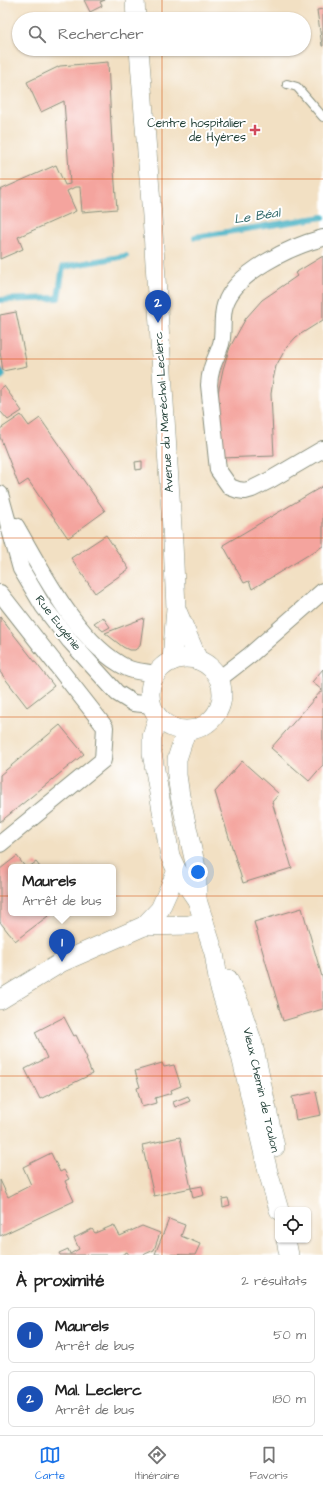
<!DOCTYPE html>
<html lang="fr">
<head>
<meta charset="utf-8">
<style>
	:root { --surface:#fff; --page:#f2f2f2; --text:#222; --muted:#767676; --line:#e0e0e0; --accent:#1a73e8 }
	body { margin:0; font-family:"Architects Daughter",sans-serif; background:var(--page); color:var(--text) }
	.controls { position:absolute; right:12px; bottom:12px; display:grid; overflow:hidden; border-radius:6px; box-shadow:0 1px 3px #0004 }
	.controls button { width:36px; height:36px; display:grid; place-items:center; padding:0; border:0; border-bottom:1px solid var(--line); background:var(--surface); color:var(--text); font:20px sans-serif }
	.you { position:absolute; left:198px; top:872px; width:14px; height:14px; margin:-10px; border:3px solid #fff; border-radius:50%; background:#1a73e8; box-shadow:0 0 0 6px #1a73e833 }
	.badge { display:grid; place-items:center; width:26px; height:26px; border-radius:50%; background:var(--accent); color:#fff; font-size:13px; font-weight:700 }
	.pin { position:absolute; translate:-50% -33px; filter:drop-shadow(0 1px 2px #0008) }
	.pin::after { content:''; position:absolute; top:21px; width:14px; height:12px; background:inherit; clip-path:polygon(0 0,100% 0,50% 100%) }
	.popup { position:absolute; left:8px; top:864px; width:108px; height:52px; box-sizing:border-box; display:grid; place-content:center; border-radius:6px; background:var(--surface); filter:drop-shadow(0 1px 3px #0005); font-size:13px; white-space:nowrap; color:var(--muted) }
	.popup b { font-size:15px; color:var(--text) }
	.popup::after { content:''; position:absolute; left:50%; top:100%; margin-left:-8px; border:8px solid transparent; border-top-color:var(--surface) }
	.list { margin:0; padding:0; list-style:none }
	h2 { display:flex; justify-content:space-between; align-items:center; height:52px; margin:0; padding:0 16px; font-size:17px }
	h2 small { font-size:13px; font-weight:400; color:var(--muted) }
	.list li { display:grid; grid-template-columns:26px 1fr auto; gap:12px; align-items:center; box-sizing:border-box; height:56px; margin:0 8px 8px; padding:0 8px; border:1px solid var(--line); border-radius:6px }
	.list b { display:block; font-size:15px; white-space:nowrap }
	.list p { margin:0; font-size:13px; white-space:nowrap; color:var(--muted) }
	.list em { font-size:13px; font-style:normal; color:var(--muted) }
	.icon { flex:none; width:22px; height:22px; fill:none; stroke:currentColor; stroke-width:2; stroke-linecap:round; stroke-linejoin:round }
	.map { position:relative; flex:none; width:323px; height:1255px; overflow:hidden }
	.search { position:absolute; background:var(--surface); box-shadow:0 1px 3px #0004; left:12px; right:12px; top:12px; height:44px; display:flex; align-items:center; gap:10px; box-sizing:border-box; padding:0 14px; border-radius:22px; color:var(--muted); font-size:15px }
	.sheet { height:180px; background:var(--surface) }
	nav { display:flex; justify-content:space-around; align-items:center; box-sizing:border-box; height:56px; border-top:1px solid var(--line); background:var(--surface); font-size:11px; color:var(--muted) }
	nav a { display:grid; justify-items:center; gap:2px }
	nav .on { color:var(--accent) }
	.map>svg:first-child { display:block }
</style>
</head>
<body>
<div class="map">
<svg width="323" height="1255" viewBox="0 0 323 1255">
	<rect width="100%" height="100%" fill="#fff"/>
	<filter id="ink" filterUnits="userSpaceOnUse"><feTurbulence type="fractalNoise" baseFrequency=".025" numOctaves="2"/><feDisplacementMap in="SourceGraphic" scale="8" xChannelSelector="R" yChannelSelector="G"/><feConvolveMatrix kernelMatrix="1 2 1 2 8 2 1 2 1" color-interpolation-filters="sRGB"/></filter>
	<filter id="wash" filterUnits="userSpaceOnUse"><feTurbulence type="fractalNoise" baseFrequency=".012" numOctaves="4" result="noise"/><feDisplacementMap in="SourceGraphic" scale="16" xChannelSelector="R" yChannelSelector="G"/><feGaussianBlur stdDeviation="0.9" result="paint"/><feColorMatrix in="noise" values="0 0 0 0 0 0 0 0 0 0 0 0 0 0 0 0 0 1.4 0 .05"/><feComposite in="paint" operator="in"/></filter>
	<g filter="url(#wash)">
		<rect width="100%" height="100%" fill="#f2e0c3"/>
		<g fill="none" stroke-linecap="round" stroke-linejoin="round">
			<g stroke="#45b0c3" stroke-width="6">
				<path d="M195,237L323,217"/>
				<path d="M0,300L58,298L63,267L126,256"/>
				<path d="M0,370L3,375L0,378"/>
			</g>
		</g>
		<g id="blocks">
			<g fill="#f4a49e">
				<path d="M84,0H105L100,2L102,6L90,12Z"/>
				<path d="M323,9V46H322L317,10Z"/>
				<path d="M108,62L112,144L117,209L82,212L80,187H75L67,191L76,211L18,237L23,249L0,259V190L56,165L65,185L70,184L64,101L41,112L27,82L60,66Z"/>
				<path d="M323,256V320L296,337L286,348L276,366L273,380L271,394L274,456L222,458L218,393L223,369L230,347L246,318L262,300L297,276L295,273Z"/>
				<path d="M16,312L27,366L3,371L0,352V315Z"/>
				<path d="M4,386L22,411L8,420L0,411V389Z"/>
				<path d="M21,415L29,426L40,418L105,511L68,538L28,480L19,486L0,437V429Z"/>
				<path d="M142,461V469L136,470L135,462Z"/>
				<path d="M323,486V546L252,589L249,581L244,583L223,545Z"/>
				<path d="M106,535L129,569L95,593L71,558Z"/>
				<path d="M0,617L54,686L27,707L0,672Z"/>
				<path d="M103,617L110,627L103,631L94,623Z"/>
				<path d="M144,618L140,646L135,650H129L123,647L105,633Z"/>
				<path d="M323,669V765L309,781L271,748L322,690L312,682Z"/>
				<path d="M60,725L84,754L0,822V775Z"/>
				<path d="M242,761L279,794L272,802L292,868L243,883L215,792Z"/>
				<path d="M17,856L25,867H11V913H52L15,941L0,922V869Z"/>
				<path d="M36,862L40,867H29Z"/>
				<path d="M302,908L323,980V1009L283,1021L254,922Z"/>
				<path d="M64,1017L74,1036L76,1035L87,1058L86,1059L92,1074L40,1099L25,1069L47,1058L35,1032Z"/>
				<path d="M162,1063L164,1067L174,1065L181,1086L171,1090L172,1093L155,1098L156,1103L142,1107L137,1088L140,1087L135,1071Z"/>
				<path d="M316,1092L321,1115L296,1120L292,1097Z"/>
				<path d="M188,1096L190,1101L175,1107L173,1102Z"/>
				<path d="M180,1137L191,1188L154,1196L142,1145Z"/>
				<path d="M51,1153L60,1172L64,1170L69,1179L65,1181L74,1201L0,1236V1180L8,1197L31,1185L23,1167Z"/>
				<path d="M202,1186L204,1195L193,1198L191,1188Z"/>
				<path d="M228,1198L230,1205L223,1207L222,1199Z"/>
				<path d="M169,1219L185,1225L181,1236L200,1244L195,1255L155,1254Z"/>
				<path d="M114,1225L120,1236L142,1226L160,1233L154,1250L143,1255H129L127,1252L121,1255H60L59,1253L68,1249L70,1254L79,1249L74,1238L92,1229L95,1233Z"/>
			</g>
		</g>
	</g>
	<g filter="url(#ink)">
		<use href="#blocks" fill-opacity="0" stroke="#888e7c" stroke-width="1"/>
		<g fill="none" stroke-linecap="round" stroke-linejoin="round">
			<defs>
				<path id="service" d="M287,84L297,87L323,117"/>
				<g id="minor">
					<path d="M323,238C292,246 235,272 225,305C221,317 224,334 221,344C216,360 210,366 209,385L218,470L230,487L238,490L245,491L252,489L270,480L323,449"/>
					<path d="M0,494L21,569L43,606L70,641L117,693L133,703L152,705"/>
					<path d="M16,526C42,571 78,644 127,668C135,672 147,672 157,674"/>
					<path d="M0,593L105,727L103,760L0,844"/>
					<path d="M219,679L250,655L323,591"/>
				</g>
				<g id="tertiary">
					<path d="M135,0L136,19"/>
					<path d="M139,49L152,216L173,543L176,608L172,661"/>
					<path d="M177,611L198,660"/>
					<circle cx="186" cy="694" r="36"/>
					<path d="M158,717L152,737V753L170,856L177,871L197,900L214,953L219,985L241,1056L268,1172L279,1210"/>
					<path d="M186,731L177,759V775L180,796L197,872V900"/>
					<path d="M144,926L160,909L177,871"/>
					<path d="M228,979L240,1005L253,1044L275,1147"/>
					<path d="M0,1000L62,962L144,926L190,925L204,921"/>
					<path d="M286,1240L289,1255"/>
				</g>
			</defs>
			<use href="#service" stroke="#888e7c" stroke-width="10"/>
			<use href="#minor" stroke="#888e7c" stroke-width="18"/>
			<use href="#tertiary" stroke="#888e7c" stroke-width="20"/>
			<use href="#service" stroke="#fff" stroke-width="8"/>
			<use href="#minor" stroke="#fff" stroke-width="16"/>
			<use href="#tertiary" stroke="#fff" stroke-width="19"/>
		</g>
	</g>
	<path fill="none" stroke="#d45610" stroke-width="1" stroke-opacity="0.55" d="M162,0V19M162,49V1255M0,179H323M0,359H323M0,538H323M0,717H323M0,896H323M0,1076H323"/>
	<path fill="#d1495b" stroke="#fff" stroke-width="1.5" d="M253 124h4v4h4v4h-4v4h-4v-4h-4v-4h4z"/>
	<g text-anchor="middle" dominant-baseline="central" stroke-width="4" stroke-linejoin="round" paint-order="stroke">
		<g font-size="12" fill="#1f3d34" stroke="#fff" text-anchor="end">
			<text x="246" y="123">Centre hospitalier<tspan x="246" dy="14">de Hyères</tspan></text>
		</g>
		<g font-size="12" fill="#1f3d34" stroke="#fff">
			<text transform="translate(164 412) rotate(-94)">Avenue du Maréchal Leclerc</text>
			<text transform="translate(58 623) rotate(52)">Rue Eugénie</text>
			<text transform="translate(261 1090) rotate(77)">Vieux Chemin de Toulon</text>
		</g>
		<g font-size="13" font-style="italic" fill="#2c6566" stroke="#fff">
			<text transform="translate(257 216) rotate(-9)">Le Béal</text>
		</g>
	</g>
</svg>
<div class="controls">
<button><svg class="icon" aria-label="locate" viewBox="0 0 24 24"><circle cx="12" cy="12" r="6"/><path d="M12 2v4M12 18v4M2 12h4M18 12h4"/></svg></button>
</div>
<div class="you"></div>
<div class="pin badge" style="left:62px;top:962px;background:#1a4fb4">1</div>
<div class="popup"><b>Maurels</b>Arrêt de bus</div>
<div class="pin badge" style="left:158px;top:323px;background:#1a4fb4">2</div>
<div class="search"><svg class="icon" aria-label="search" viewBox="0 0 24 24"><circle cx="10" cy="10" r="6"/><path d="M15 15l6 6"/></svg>Rechercher</div>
</div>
<section class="sheet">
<h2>À proximité<small>2 résultats</small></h2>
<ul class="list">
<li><span class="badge" style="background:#1a4fb4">1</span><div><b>Maurels</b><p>Arrêt de bus</p></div><em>50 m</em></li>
<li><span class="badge" style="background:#1a4fb4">2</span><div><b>Mal. Leclerc</b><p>Arrêt de bus</p></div><em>180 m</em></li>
</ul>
</section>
<nav>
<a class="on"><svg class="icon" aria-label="map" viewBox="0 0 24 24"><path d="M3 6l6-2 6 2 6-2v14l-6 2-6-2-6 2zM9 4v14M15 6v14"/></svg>Carte</a>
<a><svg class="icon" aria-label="directions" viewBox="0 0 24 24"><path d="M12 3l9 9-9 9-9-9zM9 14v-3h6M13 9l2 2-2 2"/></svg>Itinéraire</a>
<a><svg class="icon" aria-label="saved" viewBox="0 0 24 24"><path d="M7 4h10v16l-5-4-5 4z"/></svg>Favoris</a>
</nav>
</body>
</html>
